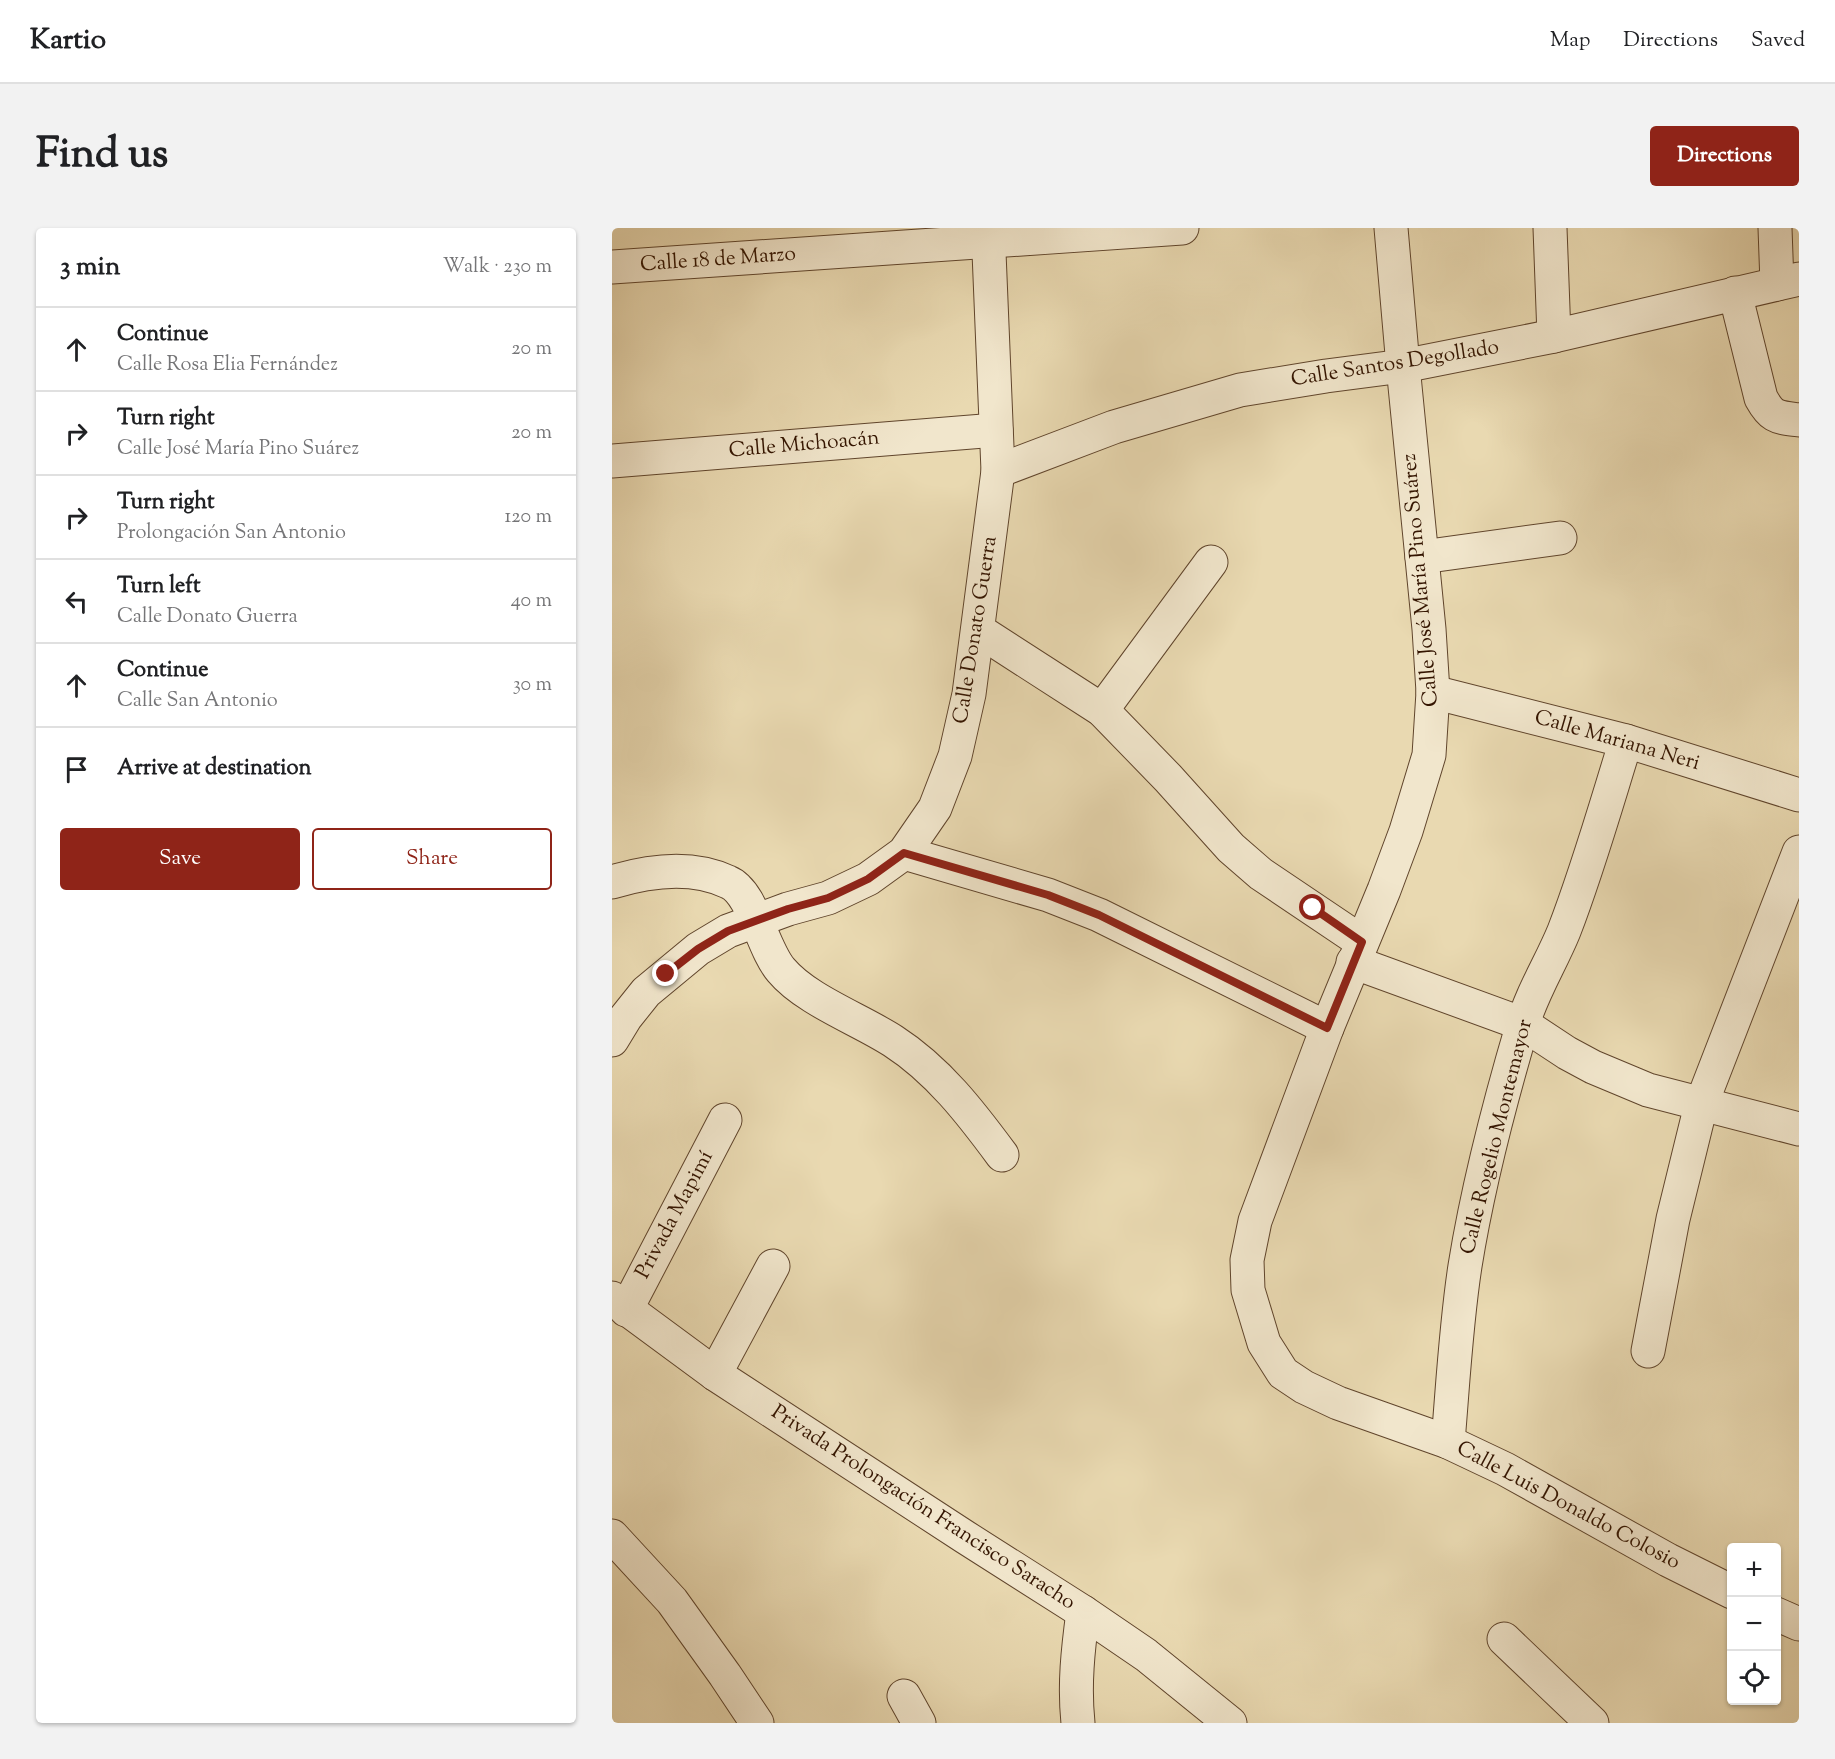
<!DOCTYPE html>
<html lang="en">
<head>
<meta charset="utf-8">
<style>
	:root { --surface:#fff; --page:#f2f2f2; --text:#202124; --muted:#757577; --line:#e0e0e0; --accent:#8f2418 }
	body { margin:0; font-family:"Sorts Mill Goudy",serif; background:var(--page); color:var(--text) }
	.controls { position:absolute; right:18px; bottom:18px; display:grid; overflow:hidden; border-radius:6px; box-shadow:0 2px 4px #0004 }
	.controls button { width:54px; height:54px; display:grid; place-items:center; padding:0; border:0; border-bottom:2px solid var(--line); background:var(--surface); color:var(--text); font:30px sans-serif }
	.stop { position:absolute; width:18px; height:18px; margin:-14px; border:4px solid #8f2418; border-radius:50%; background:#fff }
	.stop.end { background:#8f2418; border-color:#fff; box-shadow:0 2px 6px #0008 }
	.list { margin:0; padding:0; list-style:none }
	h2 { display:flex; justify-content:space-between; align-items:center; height:78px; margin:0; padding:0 24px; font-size:26px }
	h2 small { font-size:20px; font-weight:400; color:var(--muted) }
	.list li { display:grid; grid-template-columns:39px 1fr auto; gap:18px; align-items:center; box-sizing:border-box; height:84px; padding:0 24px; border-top:2px solid var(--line) }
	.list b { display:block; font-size:22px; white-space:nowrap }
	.list p { margin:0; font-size:20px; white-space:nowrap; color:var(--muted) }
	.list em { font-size:20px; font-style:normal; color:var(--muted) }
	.actions { display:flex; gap:12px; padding:18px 24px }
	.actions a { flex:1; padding:14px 0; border:2px solid var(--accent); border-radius:6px; text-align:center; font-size:21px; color:var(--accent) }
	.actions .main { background:var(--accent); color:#fff }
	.icon { flex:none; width:33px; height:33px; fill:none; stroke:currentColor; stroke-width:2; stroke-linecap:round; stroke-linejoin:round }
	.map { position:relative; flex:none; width:1187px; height:1495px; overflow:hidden; border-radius:6px }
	header { display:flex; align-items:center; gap:36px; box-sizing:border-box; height:84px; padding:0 30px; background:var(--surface); border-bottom:2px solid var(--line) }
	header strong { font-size:28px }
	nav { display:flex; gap:33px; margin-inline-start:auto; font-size:21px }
	.intro { display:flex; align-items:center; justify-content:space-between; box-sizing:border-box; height:144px; padding:0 36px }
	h1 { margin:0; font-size:42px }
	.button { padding:15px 27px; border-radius:6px; background:var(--accent); color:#fff; font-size:21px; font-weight:700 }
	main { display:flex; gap:36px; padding:0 36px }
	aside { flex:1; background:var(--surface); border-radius:6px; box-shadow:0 2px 4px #0004 }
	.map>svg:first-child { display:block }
</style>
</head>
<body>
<header>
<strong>Kartio</strong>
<nav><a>Map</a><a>Directions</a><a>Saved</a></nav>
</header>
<div class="intro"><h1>Find us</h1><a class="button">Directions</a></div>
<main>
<aside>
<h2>3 min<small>Walk · 230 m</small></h2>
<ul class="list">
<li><svg class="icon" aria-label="ahead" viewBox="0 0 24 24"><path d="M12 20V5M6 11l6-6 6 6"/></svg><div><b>Continue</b><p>Calle Rosa Elia Fernández</p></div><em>20 m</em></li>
<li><svg class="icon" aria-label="right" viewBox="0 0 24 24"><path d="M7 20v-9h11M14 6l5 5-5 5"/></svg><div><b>Turn right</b><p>Calle José María Pino Suárez</p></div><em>20 m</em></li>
<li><svg class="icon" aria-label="right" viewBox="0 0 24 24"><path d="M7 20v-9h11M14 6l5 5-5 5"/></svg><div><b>Turn right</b><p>Prolongación San Antonio</p></div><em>120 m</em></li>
<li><svg class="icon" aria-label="left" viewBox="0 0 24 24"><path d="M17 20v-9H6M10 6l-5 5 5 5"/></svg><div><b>Turn left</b><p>Calle Donato Guerra</p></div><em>40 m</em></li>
<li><svg class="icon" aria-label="ahead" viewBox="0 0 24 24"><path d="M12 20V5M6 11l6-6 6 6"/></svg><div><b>Continue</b><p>Calle San Antonio</p></div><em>30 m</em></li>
<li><svg class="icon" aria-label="arrive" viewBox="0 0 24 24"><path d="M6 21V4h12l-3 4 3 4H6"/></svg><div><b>Arrive at destination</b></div></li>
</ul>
<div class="actions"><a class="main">Save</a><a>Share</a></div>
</aside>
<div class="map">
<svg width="1187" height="1495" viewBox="0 0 1187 1495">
	<rect width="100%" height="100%" fill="#e9d9b1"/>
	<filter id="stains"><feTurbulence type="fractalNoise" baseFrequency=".00333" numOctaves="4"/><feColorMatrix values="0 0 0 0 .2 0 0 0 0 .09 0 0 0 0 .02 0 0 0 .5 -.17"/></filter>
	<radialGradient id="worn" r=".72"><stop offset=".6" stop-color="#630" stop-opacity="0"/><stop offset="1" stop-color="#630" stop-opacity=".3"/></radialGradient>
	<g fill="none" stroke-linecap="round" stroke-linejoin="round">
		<defs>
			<g id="minor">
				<path d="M779,0L791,138L817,401L821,464L817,527L794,603L772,662L715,800L643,993L635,1032L636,1062L652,1115L671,1145L692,1159L726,1175L836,1214L893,1241L1056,1332L1120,1364"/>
				<path d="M938,0L942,108"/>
				<path d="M1163,0L1165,56"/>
				<path d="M0,39L570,0"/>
				<path d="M1123,65L1149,170C1160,190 1165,189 1187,192"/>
				<path d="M0,233L384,202"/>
				<path d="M386,243L502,199L628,162L714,148L791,138L942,108L1187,51"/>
				<path d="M810,329L948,310"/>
				<path d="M366,402L490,482L556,550L619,620L649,646L750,714"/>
				<path d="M821,464L1014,513L1187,567"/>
				<path d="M490,482L599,334"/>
				<path d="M292,625L436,667L487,687L715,800"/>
				<path d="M0,654C36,643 80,637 116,654C141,664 150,720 169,742C194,772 247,791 281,813C326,842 359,885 390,927"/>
				<path d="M741,734L911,796L955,825L981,839L1036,862L1187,901"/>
				<path d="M0,812L14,789L34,764L86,721L116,703L176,681L216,670L256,651L292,625L323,580L343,528L357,466L386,243L376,0"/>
				<path d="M0,1070L103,1146L353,1309L471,1384L534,1427L618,1495"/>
				<path d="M14,1082L113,892"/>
				<path d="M1036,1123L1061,991L1089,877L1187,624"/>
				<path d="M103,1146L161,1038"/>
				<path d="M836,1214C841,1155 844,1096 853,1038C866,957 887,877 910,799C919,766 939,735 952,703C976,641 994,577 1014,513"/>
				<path d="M0,1308L60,1373L113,1447L145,1495"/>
				<path d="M1164,1386L1187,1396"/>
				<path d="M892,1411L980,1495"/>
				<path d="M292,1468L307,1495"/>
				<path d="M466,1495C462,1457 466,1421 471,1384"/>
			</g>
		</defs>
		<use href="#minor" stroke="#60452c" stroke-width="35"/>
		<use href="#minor" stroke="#f1e6cc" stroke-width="33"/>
	</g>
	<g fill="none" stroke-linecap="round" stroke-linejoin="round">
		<path stroke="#8f2418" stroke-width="8" d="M54,746L86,721L116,703L176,681L216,670L256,651L292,625L436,667L487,687L715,800L750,714L701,680"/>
	</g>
	<g text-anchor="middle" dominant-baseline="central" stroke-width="4.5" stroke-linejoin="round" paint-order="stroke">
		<g font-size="21" fill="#331400" stroke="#f1e6cc">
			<text transform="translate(106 32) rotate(-4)">Calle 18 de Marzo</text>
			<text transform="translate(783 136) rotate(-9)">Calle Santos Degollado</text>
			<text transform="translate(192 217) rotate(-5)">Calle Michoacán</text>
			<text transform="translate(809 352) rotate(-95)">Calle José María Pino Suárez</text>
			<text transform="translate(364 402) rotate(-81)">Calle Donato Guerra</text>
			<text transform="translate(1005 513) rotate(16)">Calle Mariana Neri</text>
			<text transform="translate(885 909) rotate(-76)">Calle Rogelio Montemayor</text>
			<text transform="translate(63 987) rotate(-62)">Privada Mapimí</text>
			<text transform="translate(956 1278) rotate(28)">Calle Luis Donaldo Colosio</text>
			<text transform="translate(311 1280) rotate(33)">Privada Prolongación Francisco Saracho</text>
		</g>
	</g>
	<rect width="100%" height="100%" filter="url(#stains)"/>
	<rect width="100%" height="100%" fill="url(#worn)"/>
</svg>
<div class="controls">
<button>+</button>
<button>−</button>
<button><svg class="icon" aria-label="locate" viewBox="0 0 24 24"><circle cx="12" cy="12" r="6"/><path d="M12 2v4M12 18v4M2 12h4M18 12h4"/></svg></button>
</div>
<div class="stop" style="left:701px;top:680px"></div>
<div class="stop end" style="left:54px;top:746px"></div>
</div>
</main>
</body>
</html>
